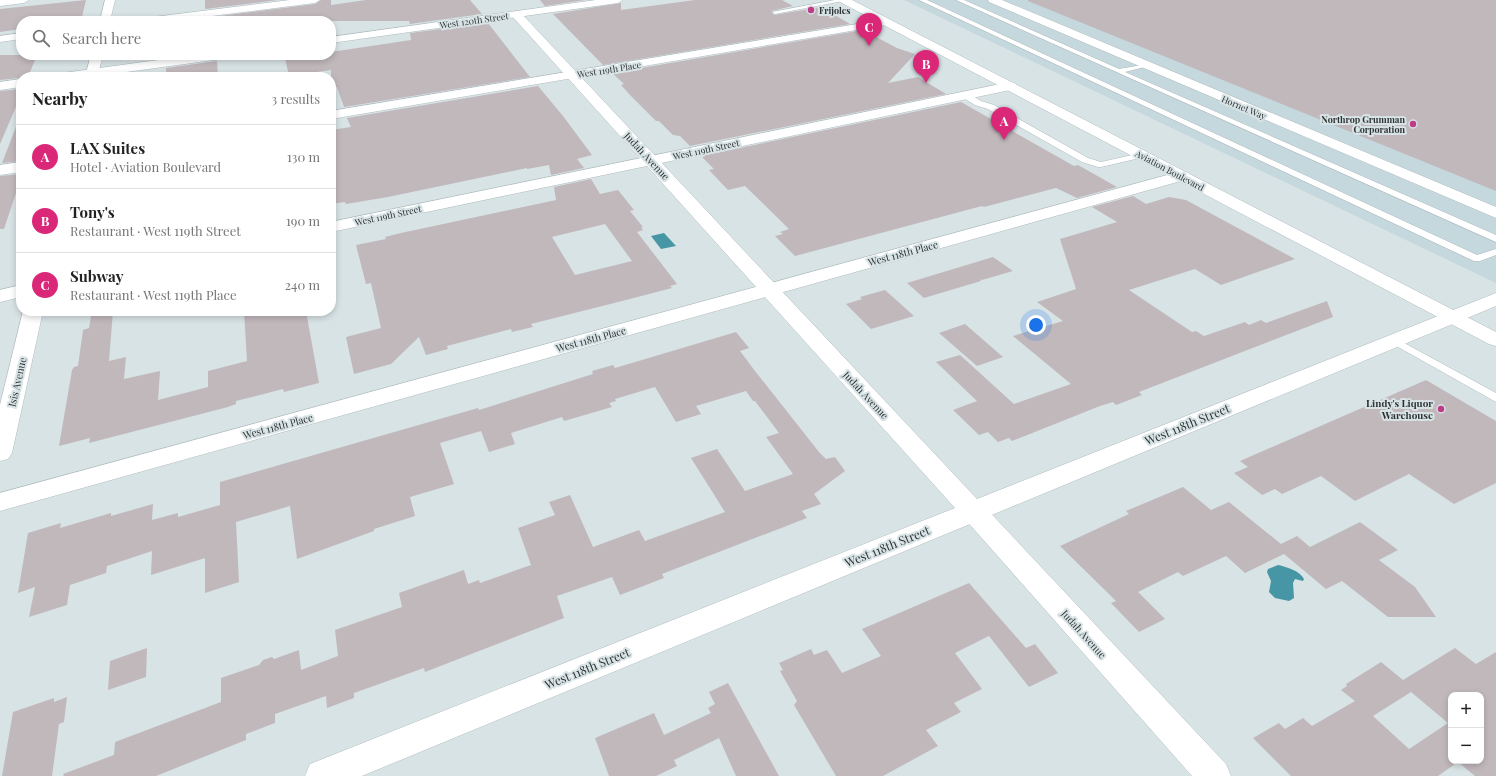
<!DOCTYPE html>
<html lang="en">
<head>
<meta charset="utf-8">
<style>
	:root { --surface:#fff; --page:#f6f6f6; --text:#222; --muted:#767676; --line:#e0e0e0; --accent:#db2777 }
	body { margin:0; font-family:"Playfair Display",serif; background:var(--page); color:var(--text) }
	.controls { position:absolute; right:12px; bottom:12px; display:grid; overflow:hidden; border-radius:8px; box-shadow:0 2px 6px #0003 }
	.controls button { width:36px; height:36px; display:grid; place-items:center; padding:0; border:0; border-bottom:1px solid var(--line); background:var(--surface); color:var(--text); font:20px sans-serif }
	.you { position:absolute; left:1036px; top:325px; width:14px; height:14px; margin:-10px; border:3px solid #fff; border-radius:50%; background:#1a73e8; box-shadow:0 0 0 6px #1a73e833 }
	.badge { display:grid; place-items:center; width:26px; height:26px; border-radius:50%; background:var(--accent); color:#fff; font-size:13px; font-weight:700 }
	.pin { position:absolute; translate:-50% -33px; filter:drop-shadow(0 1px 2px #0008) }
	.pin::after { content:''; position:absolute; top:21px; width:14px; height:12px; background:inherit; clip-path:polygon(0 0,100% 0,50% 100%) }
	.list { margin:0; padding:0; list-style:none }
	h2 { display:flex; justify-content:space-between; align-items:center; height:52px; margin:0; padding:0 16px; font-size:17px }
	h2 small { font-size:13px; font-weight:400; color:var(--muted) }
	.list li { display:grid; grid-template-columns:26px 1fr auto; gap:12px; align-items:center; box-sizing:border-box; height:64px; padding:0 16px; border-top:1px solid var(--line) }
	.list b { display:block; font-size:15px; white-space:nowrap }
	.list p { margin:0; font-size:13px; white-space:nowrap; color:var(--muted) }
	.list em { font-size:13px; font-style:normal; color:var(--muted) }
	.icon { flex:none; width:22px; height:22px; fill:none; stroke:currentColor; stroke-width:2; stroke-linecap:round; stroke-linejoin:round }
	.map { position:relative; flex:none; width:1496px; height:776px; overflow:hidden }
	.search { position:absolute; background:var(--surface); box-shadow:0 2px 6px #0003; left:16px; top:16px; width:320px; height:44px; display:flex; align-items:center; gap:10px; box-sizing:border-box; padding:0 14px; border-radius:16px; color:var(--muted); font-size:15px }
	.panel { position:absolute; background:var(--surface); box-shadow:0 2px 6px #0003; left:16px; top:72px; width:320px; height:244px; border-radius:16px }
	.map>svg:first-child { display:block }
</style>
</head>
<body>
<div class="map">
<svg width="1496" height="776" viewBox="0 0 1496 776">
	<rect width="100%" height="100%" fill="#d8e3e6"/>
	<path fill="#c4d8dd" d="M904,0H1496V283Z"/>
	<g fill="#4796a5">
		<path d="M664,233L676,246L661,249L651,236Z"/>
		<path d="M1278,565C1287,567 1300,571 1304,579L1303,581L1295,579L1293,583L1294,598L1289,601L1275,598L1269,592L1271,581L1267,572L1268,569Z"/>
	</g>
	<g fill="#c1b8bc" fill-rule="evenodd">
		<path d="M86,0L81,21H21V29L0,32V9Z"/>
		<path d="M205,0H278L205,9Z"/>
		<path d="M321,0H331V5L366,0H470L482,14L410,24L409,21H205V18L315,4Z"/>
		<path d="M540,0H585L545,6Z"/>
		<path d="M695,0H782L793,6L771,11L774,15L821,7L850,24L603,65L553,14L621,3V10Z"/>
		<path d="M1028,0H1496V191L1028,1Z"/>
		<path d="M488,23L530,77L344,107L337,87L331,88V70L289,76L285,58L306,55H331V52L411,40L410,33Z"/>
		<path d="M863,30L897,48L915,54L888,83L918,77L946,94L690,146L680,136L673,135L659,121H656L631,96L621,85L624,84L612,73Z"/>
		<path d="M0,55H37L28,77L0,80Z"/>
		<path d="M217,61L218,77H166V68Z"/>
		<path d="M538,86L563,116L592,155L577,159L584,168L551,175L549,165L527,169V168L388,197L346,204L345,202L331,204V130L351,127L347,118Z"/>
		<path d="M21,89V95L0,144V91Z"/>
		<path d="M961,102L1074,166L1078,165L1117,187L1077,198L1056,188L984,207L982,206L795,256L775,236L783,234L780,232L789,229L745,186L728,190L709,170L714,169L701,156Z"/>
		<path d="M19,119H21V161L2,163Z"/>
		<path d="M21,174V178L4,229H0V176Z"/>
		<path d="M591,179L600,194L618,190L634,210L630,211L643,227H641L643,230L637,232L677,284L670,286L672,288L626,300L531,324L533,327L512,332L511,329L447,346L448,349L426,355L419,337L391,364L354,374L346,337L381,328L371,283L366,284L356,245L386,239L385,237L401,233L556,200L554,187ZM605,224L632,261L575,275L552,237Z"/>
		<path d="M1133,196L1146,204L1169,197L1186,200L1295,259L1221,285L1195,269L1129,290L1192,332L1196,331L1204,336L1245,322L1249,325L1261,320L1266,323L1327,301L1333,317L1139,392L1142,395L1116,405L1113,402L1100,406L1012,441L1009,438L998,442L988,432L979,435L953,410L977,401L936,362L960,355L1014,404L1071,384L1013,336L1063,321L1037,302L1076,289L1060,239L1117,222L1092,207Z"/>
		<path d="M993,257L1013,271L982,280L980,279L981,281L924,298L907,283Z"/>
		<path d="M885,290L914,316L871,329L846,304L862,299L860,297Z"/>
		<path d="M92,311H113L109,361L126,357L124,379L160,371L158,400L208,387V371L247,361L244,311H306L319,383L284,392L283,389L236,401V404L228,407L89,443L90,438L59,446L72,370L74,367L78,366L83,330L89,328Z"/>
		<path d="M965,324L1003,357L977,366L939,333Z"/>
		<path d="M736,332L749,348L740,351L755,371L819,452L826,459L835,457L845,471L814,494L821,504L802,511L807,518L662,574L664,578L620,595L612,577L557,596L564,618L425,672L424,668L354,693V698L327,708L326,696L275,714V723L246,734V740L156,776H64L63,774L114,755L115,742L221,702V678L259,665L263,660L272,657L274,659L299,650L301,670L338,656L335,630L402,607L399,593L464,570L468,584L479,580L480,583L531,565L518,528L555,515L549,502L570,495L593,547L639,530L645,541L725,512L691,458L717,449L745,491L793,474L766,437L779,433L755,401H753L746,391L696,406L701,414L676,422L655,387L615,399L616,401L609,403L612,407L564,421L562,417L511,433L515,444L489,452L481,431L440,443L454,484L410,497L415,516L374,529V531L297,559L290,506L236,522L239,582L205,593V558L151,575L152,551L107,566L106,573L70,585L67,605L29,617L35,587L18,593L28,533L61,523L60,528L111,513V516L153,504L152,520L178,513V517L220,505V482L478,408L479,410L593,374L592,371L613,365L615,368Z"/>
		<path d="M1426,380L1496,421V483L1454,504L1409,474L1355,501L1321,476L1282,494L1275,489L1262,495L1234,473L1248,467L1240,461Z"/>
		<path d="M1183,487L1211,510L1229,502L1281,544L1297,536L1310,547L1360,522L1398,550L1379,560L1415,587L1436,617H1388L1342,581L1326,589L1284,554L1245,573L1226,556L1183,576L1178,572L1138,592L1165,619L1139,632L1111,603L1116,601L1060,546L1129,514L1126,511Z"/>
		<path d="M969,583L1026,648L1035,644L1058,673L1029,687L989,636L955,653L982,689L954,703L961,712L926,730L938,746L883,776H836L794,705L797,701L780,671L783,670L779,663L811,649L814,655L827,650L842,673L881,656L862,629Z"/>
		<path d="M147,648L146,677L108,690L110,661Z"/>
		<path d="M1455,648L1476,664L1496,652V776H1475L1458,762L1438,776H1291L1253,738L1279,723L1285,729L1303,718L1312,726L1355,701L1341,690L1347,686L1346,684L1381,662L1403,680ZM1411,692L1448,723L1409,749L1373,716ZM1451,695H1481V761H1451Z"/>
		<path d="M728,683L779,776H736L719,738L674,760L677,766L656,776H609L595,738L654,713L664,735L711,713L708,708L715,704L709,692Z"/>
		<path d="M67,697L64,722L59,724L52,776H2L13,712L54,698V702Z"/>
	</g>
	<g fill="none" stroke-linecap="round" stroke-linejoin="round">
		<defs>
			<g id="service">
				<path d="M835,0H848L775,14L772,12Z"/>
				<path d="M919,0H927L1477,255L1496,249V255L1480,261H1474Z"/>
				<path d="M956,0H964L1119,69L1148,64V66L1125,72L1496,235V242Z"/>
				<path d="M962,93H968L981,101L994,105L1088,158L1101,162L1141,153L1145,155L1144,157L1101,167H1098L1082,162L988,109L975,105L962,97Z"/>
				<path d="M1395,338L1496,393V402L1391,343L1389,341Z"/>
			</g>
			<g id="minor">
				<path d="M0,0H29L24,3L0,6Z"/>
				<path d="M105,0H115L110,21H100Z"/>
				<path d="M290,0H320L315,3L172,21H141L146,18Z"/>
				<path d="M988,0H1002L1496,207V218L989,2Z"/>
				<path d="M888,19L893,22L892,24L331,119V111Z"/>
				<path d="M21,33V39L0,42V36Z"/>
				<path d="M91,55H103L97,77H85Z"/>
				<path d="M1010,82L1015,83L1016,86L1015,89L331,232V222Z"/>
				<path d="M21,162V172L0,175V165Z"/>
				<path d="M1182,171L1188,173L1190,176L1188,179L0,511V493Z"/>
				<path d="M21,285V297L0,302V290Z"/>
				<path d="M23,311H43L12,453L8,459L0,461V405Z"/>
				<path d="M973,501L982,504L1226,764L1231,776H1192L964,518L960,511L964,504Z"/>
			</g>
			<path id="tertiary" d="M516,11L520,12L977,499L1496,293V306L362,776H305L310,764L955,508L512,16L511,14Z"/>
			<g id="secondary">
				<path d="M596,0H623L618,3L331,43V37Z"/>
				<path d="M839,0H852L1496,332V346L1489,344L840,2Z"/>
				<path d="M195,55H227L225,58L221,59L90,77H57L59,74L63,73Z"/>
				<path d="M21,79V87L0,90V82Z"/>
			</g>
		</defs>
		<use href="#service" stroke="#b1bcbf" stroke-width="1"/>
		<use href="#minor" stroke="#b1bcbf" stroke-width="1"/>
		<use href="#tertiary" stroke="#b1bcbf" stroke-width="1"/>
		<use href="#secondary" stroke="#b1bcbf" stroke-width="1"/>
		<use href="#service" fill="#fff" fill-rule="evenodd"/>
		<use href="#minor" fill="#fff" fill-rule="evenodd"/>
		<use href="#tertiary" fill="#fff" fill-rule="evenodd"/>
		<use href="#secondary" fill="#fff" fill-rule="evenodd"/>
	</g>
	<g fill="#be3c85" stroke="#d8e3e6" stroke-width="1.5">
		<circle cx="811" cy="10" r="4"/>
		<circle cx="1413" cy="124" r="4"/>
		<circle cx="1441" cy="409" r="4"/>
	</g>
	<g text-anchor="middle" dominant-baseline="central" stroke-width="4" stroke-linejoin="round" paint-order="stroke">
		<g font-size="9" font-weight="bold" fill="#2d3233" stroke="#d8e3e6" text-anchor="start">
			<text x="819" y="10">Frijoles</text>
			<text x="1405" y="119" text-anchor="end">Northrop Grumman<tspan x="1405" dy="10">Corporation</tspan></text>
		</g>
		<g font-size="9" fill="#2d3233" stroke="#d8e3e6">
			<text transform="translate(474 20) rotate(-8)">West 120th Street</text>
			<text transform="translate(609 69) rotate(-9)">West 119th Place</text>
			<text transform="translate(1244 107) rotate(23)">Hornet Way</text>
			<text transform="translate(706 149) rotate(-12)">West 119th Street</text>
			<text transform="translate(1170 170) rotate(28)">Aviation Boulevard</text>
			<text transform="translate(388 215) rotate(-12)">West 119th Street</text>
		</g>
		<g font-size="10" fill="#2d3233" stroke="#d8e3e6">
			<text transform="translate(647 156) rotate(47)">Judah Avenue</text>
			<text transform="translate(903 253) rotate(-15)">West 118th Place</text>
			<text transform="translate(591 339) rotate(-15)">West 118th Place</text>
			<text transform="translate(17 382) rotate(-77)">Isis Avenue</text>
			<text transform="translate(866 395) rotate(47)">Judah Avenue</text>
			<text transform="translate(278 426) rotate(-15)">West 118th Place</text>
			<text transform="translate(1084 634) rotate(48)">Judah Avenue</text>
		</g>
		<g font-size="10" font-weight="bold" fill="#2d3233" stroke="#d8e3e6" text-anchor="end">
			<text x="1433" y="403">Lindy's Liquor<tspan x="1433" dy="12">Warehouse</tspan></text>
		</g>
		<g font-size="12" fill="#2d3233" stroke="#d8e3e6">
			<text transform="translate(1187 424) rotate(-22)">West 118th Street</text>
			<text transform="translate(887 546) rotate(-22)">West 118th Street</text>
			<text transform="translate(587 668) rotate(-22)">West 118th Street</text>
		</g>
	</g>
</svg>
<div class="controls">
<button>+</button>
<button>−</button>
</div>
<div class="you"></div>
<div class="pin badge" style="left:1004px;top:140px">A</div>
<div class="pin badge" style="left:926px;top:83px">B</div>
<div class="pin badge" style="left:869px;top:46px">C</div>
<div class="search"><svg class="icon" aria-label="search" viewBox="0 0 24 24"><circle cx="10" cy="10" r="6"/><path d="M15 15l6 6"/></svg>Search here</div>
<section class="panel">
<h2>Nearby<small>3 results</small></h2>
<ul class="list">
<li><span class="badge">A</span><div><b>LAX Suites</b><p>Hotel · Aviation Boulevard</p></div><em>130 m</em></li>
<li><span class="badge">B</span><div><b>Tony's</b><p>Restaurant · West 119th Street</p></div><em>190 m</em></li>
<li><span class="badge">C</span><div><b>Subway</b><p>Restaurant · West 119th Place</p></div><em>240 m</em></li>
</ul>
</section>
</div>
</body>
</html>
